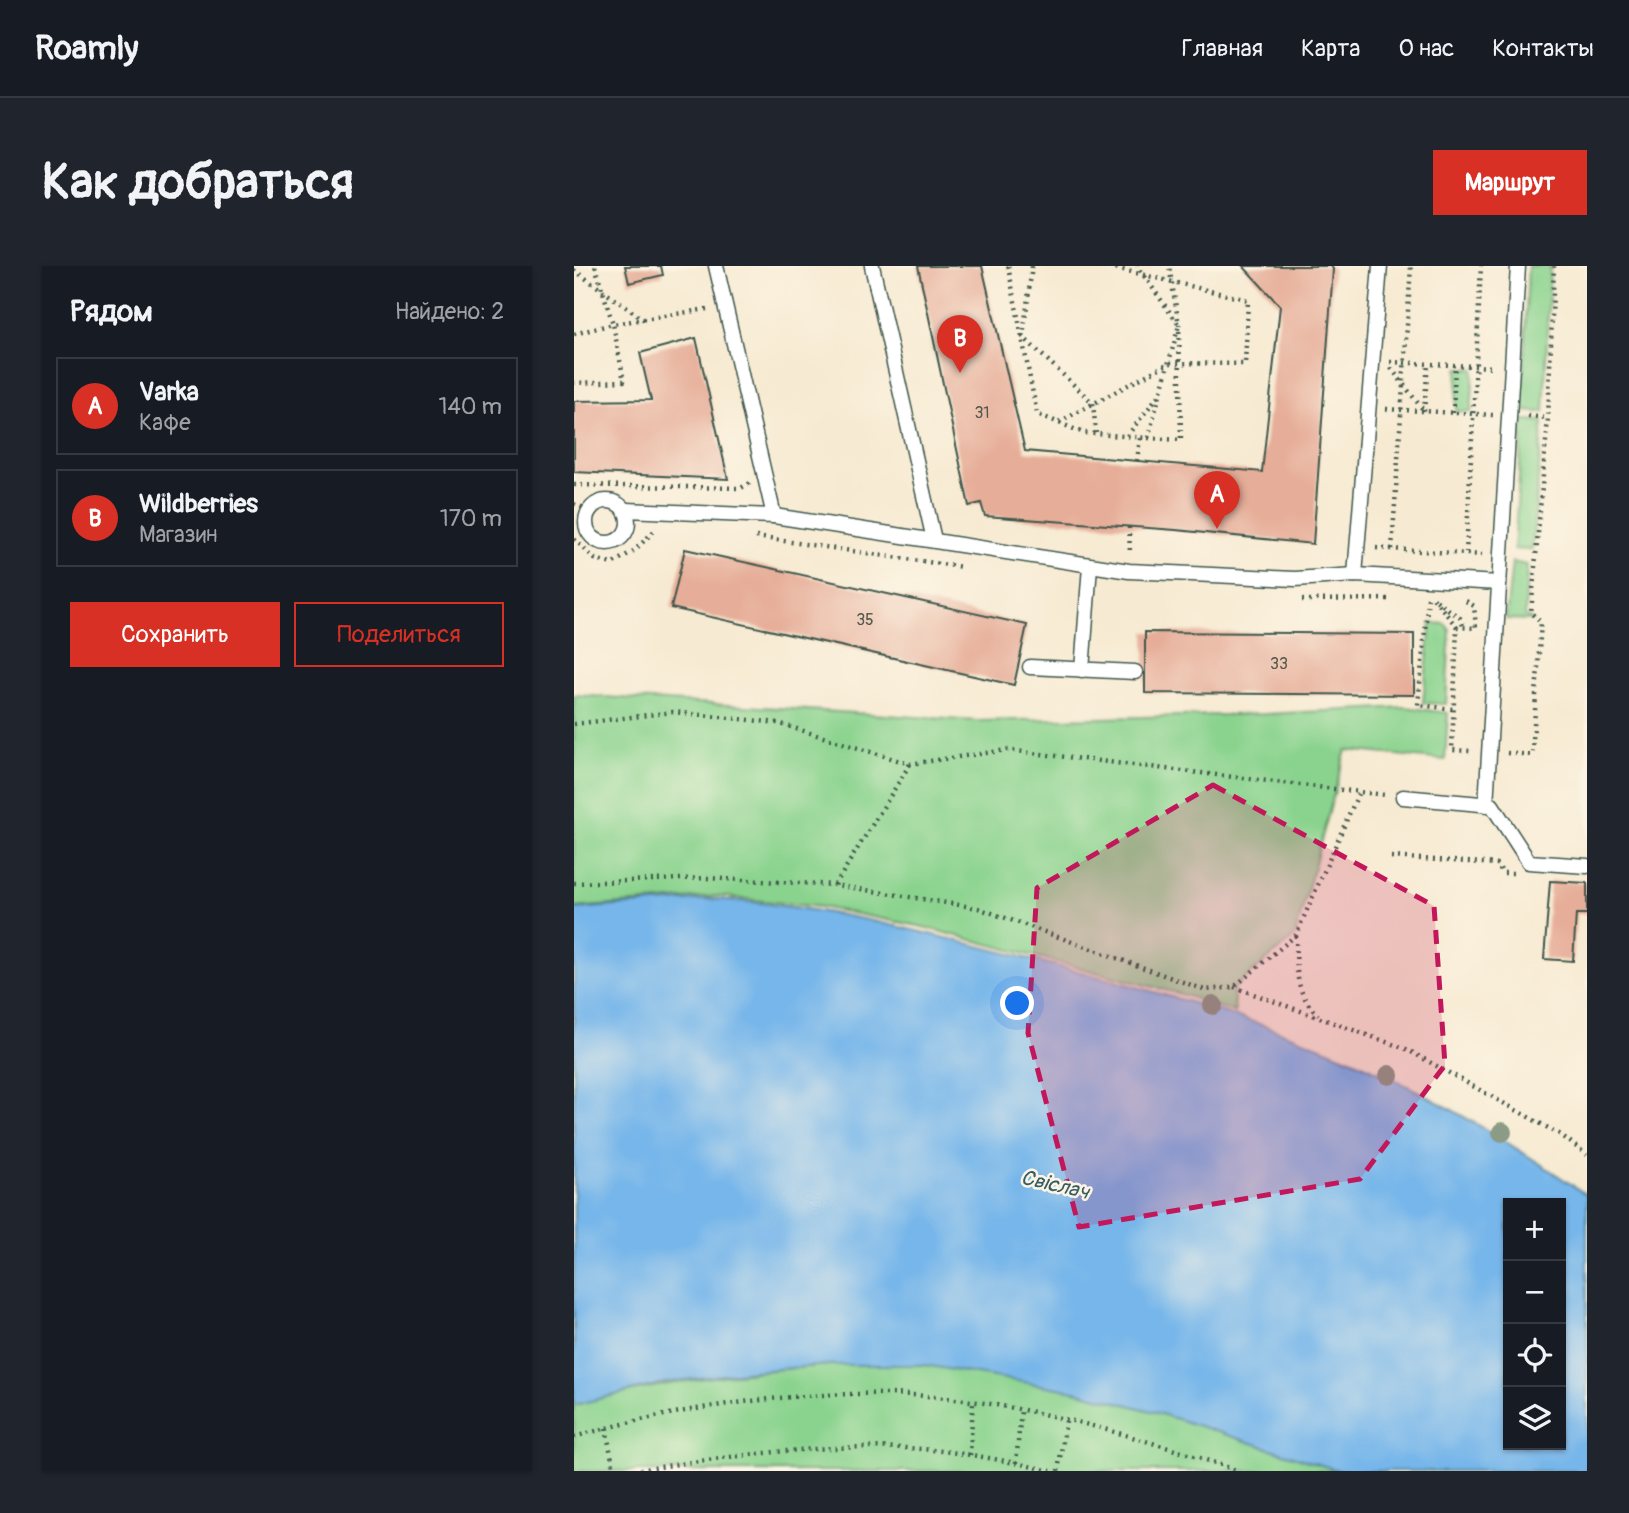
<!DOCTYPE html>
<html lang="ru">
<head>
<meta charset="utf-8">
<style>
	:root { --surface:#171b24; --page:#20242c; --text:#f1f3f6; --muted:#9ea1a6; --line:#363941; --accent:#d93025 }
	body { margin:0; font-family:Pangolin,sans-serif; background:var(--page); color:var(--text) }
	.controls { position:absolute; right:21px; bottom:21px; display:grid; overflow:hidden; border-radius:0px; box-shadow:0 2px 5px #0004 }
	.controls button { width:63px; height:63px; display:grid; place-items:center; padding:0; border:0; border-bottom:2px solid var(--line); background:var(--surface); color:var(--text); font:35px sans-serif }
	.you { position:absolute; left:444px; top:738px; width:24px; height:24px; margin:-18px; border:5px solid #fff; border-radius:50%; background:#1a73e8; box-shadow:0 0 0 10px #1a73e833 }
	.badge { display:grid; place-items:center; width:46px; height:46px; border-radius:50%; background:var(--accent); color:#fff; font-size:23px; font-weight:700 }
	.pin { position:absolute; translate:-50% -58px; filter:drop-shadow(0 2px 4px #0008) }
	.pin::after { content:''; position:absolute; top:37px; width:24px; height:21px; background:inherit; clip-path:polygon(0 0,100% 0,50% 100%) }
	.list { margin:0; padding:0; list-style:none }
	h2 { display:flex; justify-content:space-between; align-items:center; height:91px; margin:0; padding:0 28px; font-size:30px }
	h2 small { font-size:23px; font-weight:400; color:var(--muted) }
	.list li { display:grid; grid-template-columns:46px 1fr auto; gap:21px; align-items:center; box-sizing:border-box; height:98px; margin:0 14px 14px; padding:0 14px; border:2px solid var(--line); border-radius:0px }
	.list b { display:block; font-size:26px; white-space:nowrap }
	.list p { margin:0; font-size:23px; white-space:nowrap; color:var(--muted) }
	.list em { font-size:23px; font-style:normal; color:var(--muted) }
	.actions { display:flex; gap:14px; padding:21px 28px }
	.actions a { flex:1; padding:16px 0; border:2px solid var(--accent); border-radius:0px; text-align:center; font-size:24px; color:var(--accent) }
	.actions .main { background:var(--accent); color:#fff }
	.icon { flex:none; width:38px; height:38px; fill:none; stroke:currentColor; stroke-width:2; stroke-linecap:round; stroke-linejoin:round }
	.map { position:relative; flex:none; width:1013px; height:1205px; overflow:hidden; border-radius:0px }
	header { display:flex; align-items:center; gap:42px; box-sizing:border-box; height:98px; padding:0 35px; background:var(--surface); border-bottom:2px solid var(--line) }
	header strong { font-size:33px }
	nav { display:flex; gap:38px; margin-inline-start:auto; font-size:24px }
	.intro { display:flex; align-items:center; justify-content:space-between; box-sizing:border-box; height:168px; padding:0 42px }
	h1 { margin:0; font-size:49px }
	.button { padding:18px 32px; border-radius:0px; background:var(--accent); color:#fff; font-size:24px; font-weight:700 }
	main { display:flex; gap:42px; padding:0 42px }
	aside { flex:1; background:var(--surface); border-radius:0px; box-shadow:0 2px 5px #0004 }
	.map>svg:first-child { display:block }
</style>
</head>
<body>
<header>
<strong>Roamly</strong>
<nav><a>Главная</a><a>Карта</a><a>О нас</a><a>Контакты</a></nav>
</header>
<div class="intro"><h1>Как добраться</h1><a class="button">Маршрут</a></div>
<main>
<aside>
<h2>Рядом<small>Найдено: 2</small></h2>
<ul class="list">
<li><span class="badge">A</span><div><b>Varka</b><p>Кафе</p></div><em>140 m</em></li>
<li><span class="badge">B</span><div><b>Wildberries</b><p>Магазин</p></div><em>170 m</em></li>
</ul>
<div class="actions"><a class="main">Сохранить</a><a>Поделиться</a></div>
</aside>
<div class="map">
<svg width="1013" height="1205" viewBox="0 0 1013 1205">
	<rect width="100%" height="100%" fill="#fcf5e5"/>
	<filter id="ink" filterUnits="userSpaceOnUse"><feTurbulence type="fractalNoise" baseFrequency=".0143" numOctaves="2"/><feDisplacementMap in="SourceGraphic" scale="14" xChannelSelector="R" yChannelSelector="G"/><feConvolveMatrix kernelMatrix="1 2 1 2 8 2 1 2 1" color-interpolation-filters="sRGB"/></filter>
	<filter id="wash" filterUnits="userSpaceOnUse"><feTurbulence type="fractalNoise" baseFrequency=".00686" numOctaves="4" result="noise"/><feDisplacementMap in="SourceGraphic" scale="28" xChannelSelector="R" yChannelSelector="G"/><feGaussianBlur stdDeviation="1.57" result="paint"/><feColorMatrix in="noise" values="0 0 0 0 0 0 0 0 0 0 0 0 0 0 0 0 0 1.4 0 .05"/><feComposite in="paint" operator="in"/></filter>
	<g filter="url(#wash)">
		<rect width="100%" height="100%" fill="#f7ead2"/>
		<g fill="#8ad38e" stroke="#548861" stroke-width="2">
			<path d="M954,0H976L970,146L948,145Z"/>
			<path d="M884,102L900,103L897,146L882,145Z"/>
			<path d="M949,154L969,155L958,284L940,283Z"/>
			<path d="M938,296L953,299L951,349L958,354L932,353Z"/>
			<path d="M857,357L871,358L876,364L872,438L849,437Z"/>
			<path d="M0,429L404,455L691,448L832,441L874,447L871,494L772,484L721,670L659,723L661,746L610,729L345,660L247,641L144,630L0,642Z"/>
			<path d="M254,1099C286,1099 318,1097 350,1099C488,1108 635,1162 766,1205H0V1139C84,1116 167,1106 254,1099Z"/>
		</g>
		<path fill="#76b6ea" stroke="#4a7a8f" stroke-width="2" fill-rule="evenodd" d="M137,633C242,638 343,664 444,690C560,720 679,749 788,798C868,834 941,880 1013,929V1205H766L581,1146L501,1125L350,1099H254L170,1106L90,1117L0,1139V643ZM934,937H987V1179H934Z"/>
		<g id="blocks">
			<g fill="#e6ad98">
				<path d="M51,0H87L89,9L55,17Z"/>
				<path d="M344,0H408L451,185L688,206L706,40L669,0H757L759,3L739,278L602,264L411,250L407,237L395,240Z"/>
				<path d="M122,72L154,213L0,206V135L77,134L66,87Z"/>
				<path d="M111,283L453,359L440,419L97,342Z"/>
				<path d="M571,366L840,368V429L571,427Z"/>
				<path d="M976,615L1013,617V648H1002L999,695L970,693Z"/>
			</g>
		</g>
	</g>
	<g filter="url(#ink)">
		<use href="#blocks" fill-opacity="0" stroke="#3f574c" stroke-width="2"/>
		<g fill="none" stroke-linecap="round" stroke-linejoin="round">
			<defs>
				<g id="service">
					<path d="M142,0L200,250"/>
					<path d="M298,0L360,274"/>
					<circle cx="33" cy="256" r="21"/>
					<path d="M52,244L200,250L555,305L721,313L781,309L925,317"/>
					<path d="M781,309L806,0"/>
					<path d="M456,401L561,406"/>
					<path d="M508,404L516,300"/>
					<path d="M829,531L918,539L955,596L1013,600"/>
					<path d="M912,539L944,0"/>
				</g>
			</defs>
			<use href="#service" stroke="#3f574c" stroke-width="17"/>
			<g stroke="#3f574c" stroke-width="4.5" stroke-dasharray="2 5" stroke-linecap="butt">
				<path d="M21,0L39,58L133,43"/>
				<path d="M434,0L463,148L510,167L574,172L605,59L563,0"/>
				<path d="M458,0L449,71L519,137L522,168"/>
				<path d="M0,4L70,54"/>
				<path d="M0,68L39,58L50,115L0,117"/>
				<path d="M816,96L919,101"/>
				<path d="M817,102L850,145"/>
				<path d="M812,143L919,149"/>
				<path d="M850,145L854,98"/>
				<path d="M879,147L881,99"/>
				<path d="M954,150L974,152"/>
				<path d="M485,156L595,97L671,98L674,34L541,2L543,0"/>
				<path d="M553,170L584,130"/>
				<path d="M574,172L607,174L605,59L595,0"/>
				<path d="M563,195L566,172"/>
				<path d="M0,219L167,222L176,217"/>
				<path d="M0,238L15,244"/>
				<path d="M555,261L556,288"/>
				<path d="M182,271L388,301"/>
				<path d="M0,273L21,293L38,298L61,284L80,265"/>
				<path d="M802,282L908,289"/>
				<path d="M818,283L837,0"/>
				<path d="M892,287L907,0"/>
				<path d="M854,332L844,439L879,443"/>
				<path d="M728,334L817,333"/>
				<path d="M892,335L900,340L902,362L883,361L878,484L896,485"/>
				<path d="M883,361L859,332L886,352L890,362"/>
				<path d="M0,458L99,446L204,457L336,498L433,484L811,529"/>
				<path d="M933,487L958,489L967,356L957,347L974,152L980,0"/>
				<path d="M817,591L924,598L928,607H939"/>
				<path d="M0,617L132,612L261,619L404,642L631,724L660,721L722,669L785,526"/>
				<path d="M261,619L336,498"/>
				<path d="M722,670C723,702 719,725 744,749"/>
				<path d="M660,721L832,783L987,869L1013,889"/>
				<path d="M32,1162L40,1205"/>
				<path d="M0,1171C101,1142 209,1126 314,1128C433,1131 553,1167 665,1205"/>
				<path d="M396,1189L399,1137"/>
				<path d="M442,1197L447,1145"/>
				<path d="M59,1205C148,1191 239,1178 330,1182C379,1184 429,1194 477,1205"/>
				<path d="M484,1205L492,1155"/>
			</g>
			<use href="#service" stroke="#fff" stroke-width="14"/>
		</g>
		<g fill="#8c9b85">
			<circle cx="639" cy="739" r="10"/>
			<circle cx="815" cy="809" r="10"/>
			<circle cx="928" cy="866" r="10"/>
		</g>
	</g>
	<path fill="#c2185b" fill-opacity="0.2" stroke="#c2185b" stroke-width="5" stroke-dasharray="14 9" stroke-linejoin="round" d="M639,519L860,640L871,799L786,913L505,961L454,767L463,622Z"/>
	<g text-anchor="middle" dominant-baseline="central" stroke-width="5" stroke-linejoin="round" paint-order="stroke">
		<g font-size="16" fill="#51594d">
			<text x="408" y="147">31</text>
			<text x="291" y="354">35</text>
			<text x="705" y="398">33</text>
		</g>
		<g font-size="21" font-style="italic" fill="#355b62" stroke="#fcf5e5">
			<text transform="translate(481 919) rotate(13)">Свіслач</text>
		</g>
	</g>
</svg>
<div class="controls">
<button>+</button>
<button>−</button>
<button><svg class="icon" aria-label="locate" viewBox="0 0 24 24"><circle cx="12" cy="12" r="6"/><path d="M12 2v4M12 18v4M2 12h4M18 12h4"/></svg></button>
<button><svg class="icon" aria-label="layers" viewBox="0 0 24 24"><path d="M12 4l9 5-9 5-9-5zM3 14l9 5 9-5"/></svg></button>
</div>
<div class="you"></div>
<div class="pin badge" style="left:643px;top:263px">A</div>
<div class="pin badge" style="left:386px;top:107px">B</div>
</div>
</main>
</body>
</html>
